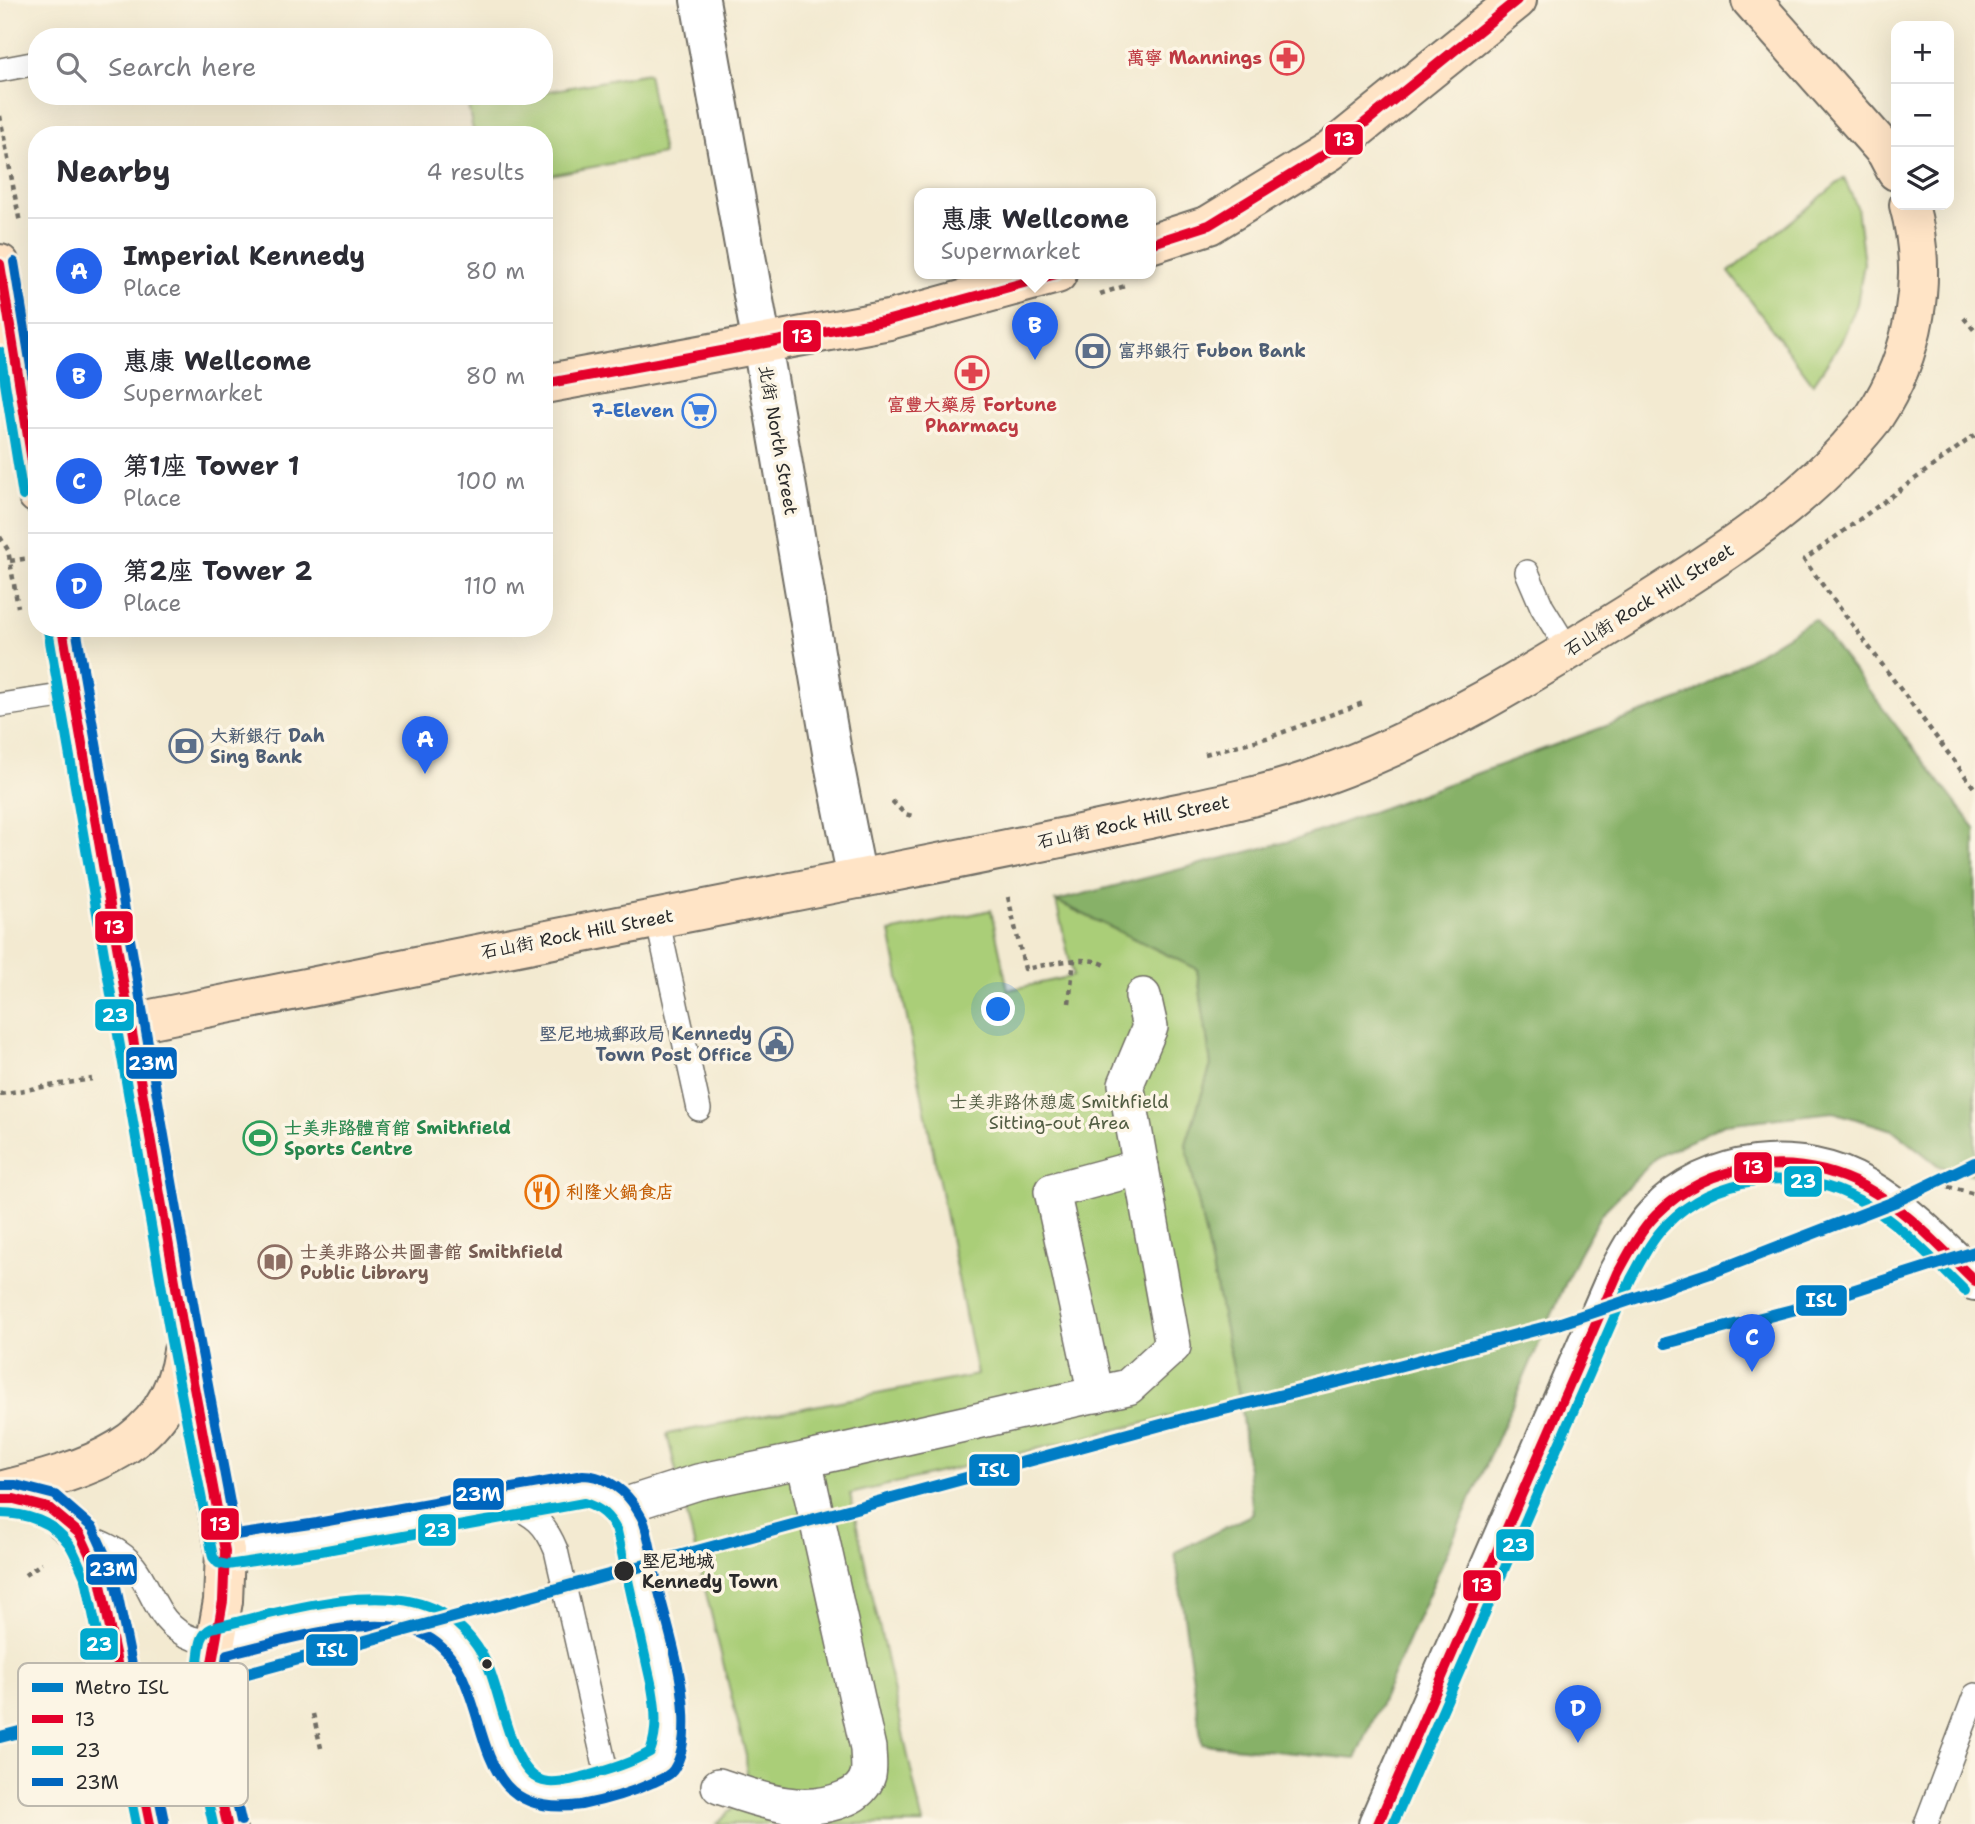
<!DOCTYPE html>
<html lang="en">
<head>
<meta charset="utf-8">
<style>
	:root { --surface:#fff; --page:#f7f7f7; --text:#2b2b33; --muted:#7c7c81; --line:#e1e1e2; --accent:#2563eb }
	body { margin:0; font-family:"Shantell Sans","LXGW WenKai TC",sans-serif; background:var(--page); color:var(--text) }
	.controls { position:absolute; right:21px; top:21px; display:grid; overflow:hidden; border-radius:14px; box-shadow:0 7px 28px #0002 }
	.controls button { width:63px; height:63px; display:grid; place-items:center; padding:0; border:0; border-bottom:2px solid var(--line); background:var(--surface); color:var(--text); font:35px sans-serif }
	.you { position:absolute; left:999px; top:1010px; width:24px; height:24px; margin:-18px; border:5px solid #fff; border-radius:50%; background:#1a73e8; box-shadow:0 0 0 10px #1a73e833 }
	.badge { display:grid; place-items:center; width:46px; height:46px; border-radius:50%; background:var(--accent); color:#fff; font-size:23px; font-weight:700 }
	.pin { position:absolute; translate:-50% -58px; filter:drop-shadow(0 2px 4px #0008) }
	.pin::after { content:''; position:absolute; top:37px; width:24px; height:21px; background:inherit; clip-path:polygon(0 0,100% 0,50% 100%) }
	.popup { position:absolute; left:914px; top:188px; width:242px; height:91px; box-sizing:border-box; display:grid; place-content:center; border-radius:14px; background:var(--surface); filter:drop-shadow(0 2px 5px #0005); font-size:23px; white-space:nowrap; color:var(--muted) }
	.popup b { font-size:26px; color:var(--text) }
	.popup::after { content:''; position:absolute; left:50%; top:100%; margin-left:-14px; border:14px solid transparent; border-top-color:var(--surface) }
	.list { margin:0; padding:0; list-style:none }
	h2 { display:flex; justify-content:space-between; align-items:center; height:91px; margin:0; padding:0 28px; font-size:30px }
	h2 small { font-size:23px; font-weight:400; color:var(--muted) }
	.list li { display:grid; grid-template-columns:46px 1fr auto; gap:21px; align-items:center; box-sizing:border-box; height:105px; padding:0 28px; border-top:2px solid var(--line) }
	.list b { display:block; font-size:26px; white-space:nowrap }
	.list p { margin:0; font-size:23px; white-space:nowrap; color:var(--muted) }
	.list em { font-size:23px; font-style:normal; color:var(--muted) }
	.icon { flex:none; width:38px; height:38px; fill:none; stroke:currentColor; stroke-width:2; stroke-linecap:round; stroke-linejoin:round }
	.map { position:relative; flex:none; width:1975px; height:1824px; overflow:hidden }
	.search { position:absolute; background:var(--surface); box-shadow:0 7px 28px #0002; left:28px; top:28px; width:525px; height:77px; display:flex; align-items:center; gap:18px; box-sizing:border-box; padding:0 24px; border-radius:28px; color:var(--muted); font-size:26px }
	.panel { position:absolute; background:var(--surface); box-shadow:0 7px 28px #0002; left:28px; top:126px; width:525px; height:511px; border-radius:28px }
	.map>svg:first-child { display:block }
</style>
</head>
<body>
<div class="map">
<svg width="1975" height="1824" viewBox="0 0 1975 1824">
	<rect width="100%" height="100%" fill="#fcf5e5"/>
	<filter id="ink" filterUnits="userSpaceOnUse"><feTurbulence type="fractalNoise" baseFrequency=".0143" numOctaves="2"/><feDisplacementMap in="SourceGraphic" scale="14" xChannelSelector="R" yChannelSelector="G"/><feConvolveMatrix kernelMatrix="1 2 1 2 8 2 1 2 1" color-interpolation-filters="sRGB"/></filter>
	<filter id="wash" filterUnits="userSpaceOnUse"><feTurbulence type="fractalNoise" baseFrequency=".00686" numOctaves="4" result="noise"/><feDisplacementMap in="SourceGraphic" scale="28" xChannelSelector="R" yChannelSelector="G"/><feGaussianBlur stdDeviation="1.57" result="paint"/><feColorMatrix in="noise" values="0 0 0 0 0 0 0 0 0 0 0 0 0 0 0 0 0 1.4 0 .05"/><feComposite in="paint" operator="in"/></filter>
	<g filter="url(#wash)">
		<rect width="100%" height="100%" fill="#f3ead1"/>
		<g fill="#aace78" stroke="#6a7c52" stroke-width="2">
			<path d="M648,73L663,154L544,176V135H474L468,105L519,96H544V92Z"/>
			<path d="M1844,178L1857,207L1864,263L1857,304L1841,342L1813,384L1729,272Z"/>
			<path d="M1056,901L1197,969L1211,1065L1186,1144L1240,1400L850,1494L923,1824H716C741,1805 748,1786 746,1756L667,1434L977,1375L890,932L991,910L1008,990L1073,976Z"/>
		</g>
		<path fill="#87b168" stroke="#596e4a" stroke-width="2" d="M1814,619L1975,828V1175L1939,1166L1893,1130L1833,1112L1724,1124L1657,1157L1601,1214L1578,1255L1356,1759L1202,1744L1175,1552L1253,1514L1240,1400L1186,1144L1211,1065L1197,969L1056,901L1298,839L1688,696Z"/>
	</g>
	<g filter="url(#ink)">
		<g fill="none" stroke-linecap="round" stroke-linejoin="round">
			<defs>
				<g id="service">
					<path d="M0,70L37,63"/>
					<path d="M1527,572L1542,607L1569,651"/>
					<path d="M0,705L74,694"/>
					<path d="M657,918L699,1109"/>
					<path d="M508,1504C534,1515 545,1523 556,1550L609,1784"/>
					<path d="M80,1534C99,1541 121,1549 134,1566C154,1591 156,1625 192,1638C214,1645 234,1638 255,1634C304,1623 373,1601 422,1618C437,1624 454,1637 463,1650C486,1682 499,1790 540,1795C556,1797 572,1793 587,1789C614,1783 638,1776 662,1762L669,1740L670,1712L666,1684L630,1526C618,1503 611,1496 585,1489L319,1537L225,1551"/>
					<path d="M1926,1824L1975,1695"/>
				</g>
				<g id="pedestrian">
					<path d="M1096,1395L1052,1191L1141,1167"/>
					<path d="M620,1507L698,1482L804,1460"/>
					<path d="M719,1786C760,1800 804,1817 846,1798C856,1794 865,1786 868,1775C870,1767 868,1756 868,1748L804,1460L1128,1387L1173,1346L1126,1084L1150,1027L1143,996"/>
				</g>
				<path id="minor" d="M700,0L774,412L833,758L857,879"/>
				<path id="tertiary" d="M1378,1824L1618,1273C1629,1253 1640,1232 1656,1215C1707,1159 1802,1149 1866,1188C1907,1212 1941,1248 1975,1281"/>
				<g id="secondary">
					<path d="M1751,0L1886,152L1896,171"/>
					<path d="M1150,244L1209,225L1330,151L1517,0"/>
					<path d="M0,264L37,494"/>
					<path d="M544,384L889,320L1057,274"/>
					<path d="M62,628L185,1339L225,1551L223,1601L210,1674L208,1711L210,1747L227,1824"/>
					<path d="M131,1023C373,975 615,925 857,879C950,861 1043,842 1136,822C1198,808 1261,798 1321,776C1430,737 1530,675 1628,614C1706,565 1784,517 1847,449C1856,438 1866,428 1874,417C1915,355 1929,277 1909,205"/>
					<path d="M0,1491C83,1470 169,1450 183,1351"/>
					<path d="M0,1499H14L49,1508L80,1534L99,1575L150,1824"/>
				</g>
			</defs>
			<use href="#service" stroke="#716e65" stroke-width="26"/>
			<use href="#pedestrian" stroke="#716e65" stroke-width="38"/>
			<use href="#minor" stroke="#716e65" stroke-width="42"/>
			<use href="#tertiary" stroke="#716e65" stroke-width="42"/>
			<use href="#secondary" stroke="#716e65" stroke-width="42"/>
			<g stroke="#716e65" stroke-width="4.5" stroke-dasharray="5 5" stroke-linecap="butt">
				<path d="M0,116L20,223"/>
				<path d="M1100,294L1125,286"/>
				<path d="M1964,318L1975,331"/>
				<path d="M1975,435L1804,560L1975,789"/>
				<path d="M0,537L8,550L18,607"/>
				<path d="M10,561L37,557"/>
				<path d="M1205,754L1270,737L1363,703"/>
				<path d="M892,801L905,814L916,817"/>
				<path d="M1008,897L1025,969C1047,965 1087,953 1107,966"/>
				<path d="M1069,1003L1074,960"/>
				<path d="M0,1094L92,1079"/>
				<path d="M1948,1187L1975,1194"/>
				<path d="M25,1575L42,1563"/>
				<path d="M337,1655L339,1665"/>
				<path d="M313,1714L322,1752"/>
			</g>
			<use href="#service" stroke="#fff" stroke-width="23"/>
			<use href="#pedestrian" stroke="#fff" stroke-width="35"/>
			<use href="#minor" stroke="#fff" stroke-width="38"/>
			<use href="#tertiary" stroke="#fff" stroke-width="38"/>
			<use href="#secondary" stroke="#ffe4c6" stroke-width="38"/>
			<defs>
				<g id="bus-1">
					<path d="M1150,244L1209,225L1330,151L1517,0"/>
					<path d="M0,264L37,492"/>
					<path d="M544,384L889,320L1056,274"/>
					<path d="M62,628L185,1339L225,1551L223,1601L210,1674L208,1711L210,1747L227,1824"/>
					<path d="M0,1499H14L49,1508L80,1534L99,1575L150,1824"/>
					<path d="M1378,1824L1618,1273C1629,1253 1640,1231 1656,1215C1711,1160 1797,1151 1865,1187C1907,1210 1941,1248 1975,1281"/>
				</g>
				<g id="bus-2">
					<path d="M0,352L23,496"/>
					<path d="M48,630L171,1341L213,1557L218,1563L227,1565L321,1551L584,1503C601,1508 609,1516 617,1531L652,1687C656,1710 658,1730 650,1752C631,1763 611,1769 590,1775C577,1778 557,1785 543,1781C510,1772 501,1692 487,1664C476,1640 456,1619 432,1608C373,1582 272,1614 212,1628C199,1634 200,1649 198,1661C190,1716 201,1770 213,1824"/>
					<path d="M0,1513C25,1513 54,1522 69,1544C76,1554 80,1568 86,1579L136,1824"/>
					<path d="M1393,1824L1631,1279C1641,1261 1651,1240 1666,1225C1716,1174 1797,1166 1859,1200C1900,1223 1932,1259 1965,1291"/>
				</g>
				<g id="bus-3">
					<path d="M14,262L37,404"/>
					<path d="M76,628L199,1337L236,1535L317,1523L583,1475C601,1475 621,1487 632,1502C636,1508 640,1514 643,1520C651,1541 653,1566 658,1588C668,1628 682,1671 684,1712C685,1730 684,1753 674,1769C670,1776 659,1780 652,1783C630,1793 606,1800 581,1805C450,1824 506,1669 420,1633C370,1612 279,1642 227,1654C219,1711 228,1765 241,1821"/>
					<path d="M0,1485H16L55,1495L93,1528L113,1572L164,1821"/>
				</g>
			</defs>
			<use href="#bus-1" stroke="#fcf5e5" stroke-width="16"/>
			<use href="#bus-2" stroke="#fcf5e5" stroke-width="16"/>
			<use href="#bus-3" stroke="#fcf5e5" stroke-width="16"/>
			<use href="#bus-1" stroke="#e4002b" stroke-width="10"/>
			<use href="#bus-2" stroke="#00a9ce" stroke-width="10"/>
			<use href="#bus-3" stroke="#0065bd" stroke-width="10"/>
			<defs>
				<g id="metro-1">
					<path d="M1666,1343L1792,1310L1975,1252"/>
					<path d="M0,1737L240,1675L1187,1418L1345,1380L1558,1324L1713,1272L1894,1202L1975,1163"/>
				</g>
			</defs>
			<use href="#metro-1" stroke="#fcf5e5" stroke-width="18"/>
			<use href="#metro-1" stroke="#007dc5" stroke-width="12"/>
		</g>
	</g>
	<defs>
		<symbol id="pharmacy-ring" viewBox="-11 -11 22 22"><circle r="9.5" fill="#fcf5e5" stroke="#e0444e" stroke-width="1.5"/><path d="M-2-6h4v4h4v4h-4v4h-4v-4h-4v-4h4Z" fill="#e0444e"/></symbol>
		<symbol id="bank-ring" viewBox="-11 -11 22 22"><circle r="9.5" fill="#fcf5e5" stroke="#5c6f8a" stroke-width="1.5"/><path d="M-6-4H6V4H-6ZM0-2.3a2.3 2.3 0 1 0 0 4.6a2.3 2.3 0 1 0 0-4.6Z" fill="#5c6f8a"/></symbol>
		<symbol id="supermarket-ring" viewBox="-11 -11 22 22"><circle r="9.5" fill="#fcf5e5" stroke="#3f7fe0" stroke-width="1.5"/><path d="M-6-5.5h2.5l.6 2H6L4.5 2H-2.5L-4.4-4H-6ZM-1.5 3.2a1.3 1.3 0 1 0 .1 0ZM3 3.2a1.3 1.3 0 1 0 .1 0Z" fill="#3f7fe0"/></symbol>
		<symbol id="civic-ring" viewBox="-11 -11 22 22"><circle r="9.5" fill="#fcf5e5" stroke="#5c6f8a" stroke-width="1.5"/><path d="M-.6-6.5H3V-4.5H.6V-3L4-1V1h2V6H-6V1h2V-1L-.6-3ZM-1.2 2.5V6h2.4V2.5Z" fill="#5c6f8a"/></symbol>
		<symbol id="stadium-ring" viewBox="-11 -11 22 22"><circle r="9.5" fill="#fcf5e5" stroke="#2e9e5b" stroke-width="1.5"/><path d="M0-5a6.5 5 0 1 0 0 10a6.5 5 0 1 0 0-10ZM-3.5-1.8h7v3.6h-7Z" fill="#2e9e5b"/></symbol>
		<symbol id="restaurant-ring" viewBox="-11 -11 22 22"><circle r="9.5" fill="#fcf5e5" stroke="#e8710a" stroke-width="1.5"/><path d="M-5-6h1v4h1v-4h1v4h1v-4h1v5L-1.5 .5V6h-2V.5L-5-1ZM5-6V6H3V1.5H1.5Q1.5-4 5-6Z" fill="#e8710a"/></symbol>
		<symbol id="library-ring" viewBox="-11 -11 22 22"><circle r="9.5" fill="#fcf5e5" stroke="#8d6e63" stroke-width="1.5"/><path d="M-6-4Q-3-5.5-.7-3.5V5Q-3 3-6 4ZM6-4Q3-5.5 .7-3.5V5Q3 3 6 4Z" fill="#8d6e63"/></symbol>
	</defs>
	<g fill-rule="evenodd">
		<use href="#pharmacy-ring" x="1268" y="39" width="38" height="38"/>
		<use href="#bank-ring" x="1074" y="332" width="38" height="38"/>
		<use href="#pharmacy-ring" x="953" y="354" width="38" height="38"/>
		<use href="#supermarket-ring" x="680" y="392" width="38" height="38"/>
		<use href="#bank-ring" x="167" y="727" width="38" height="38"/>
		<use href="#civic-ring" x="757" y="1025" width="38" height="38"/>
		<use href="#stadium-ring" x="241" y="1119" width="38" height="38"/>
		<use href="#restaurant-ring" x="523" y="1173" width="38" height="38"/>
		<use href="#library-ring" x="256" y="1243" width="38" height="38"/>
	</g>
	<g fill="#2b2b2b" stroke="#fcf5e5" stroke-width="2.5">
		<circle cx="624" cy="1571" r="11"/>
		<circle cx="487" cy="1664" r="6"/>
	</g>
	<g text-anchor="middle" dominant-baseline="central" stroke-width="7" stroke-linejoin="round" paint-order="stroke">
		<g font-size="18" font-weight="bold" fill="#be3a42" stroke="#fcf5e5" text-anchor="end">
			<text x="1262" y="58">萬寧 Mannings</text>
			<text x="972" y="405" text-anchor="middle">富豐大藥房 Fortune<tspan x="972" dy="21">Pharmacy</tspan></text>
		</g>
		<g font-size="18" font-weight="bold" fill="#4e5e75" stroke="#fcf5e5" text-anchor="start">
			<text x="1118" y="351">富邦銀行 Fubon Bank</text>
			<text x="210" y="736">大新銀行 Dah<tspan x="210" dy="21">Sing Bank</tspan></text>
			<text x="752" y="1034" text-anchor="end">堅尼地城郵政局 Kennedy<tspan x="752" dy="21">Town Post Office</tspan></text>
		</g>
		<g font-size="18" font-weight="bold" fill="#366cbe" stroke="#fcf5e5" text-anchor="end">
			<text x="674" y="411">7-Eleven</text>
		</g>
		<g font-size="18" fill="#2b2b2b" stroke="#fcf5e5">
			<text transform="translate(778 440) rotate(80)">北街 North Street</text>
			<text transform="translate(1649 600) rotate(-32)">石山街 Rock Hill Street</text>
			<text transform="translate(1133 822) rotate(-12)">石山街 Rock Hill Street</text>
			<text transform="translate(577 934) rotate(-11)">石山街 Rock Hill Street</text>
		</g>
		<g font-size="18" fill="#515c42" stroke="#fcf5e5">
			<text x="1059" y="1102">士美非路休憩處 Smithfield<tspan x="1059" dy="21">Sitting-out Area</tspan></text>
		</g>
		<g font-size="18" font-weight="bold" fill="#27864d" stroke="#fcf5e5" text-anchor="start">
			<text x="284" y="1128">士美非路體育館 Smithfield<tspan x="284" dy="21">Sports Centre</tspan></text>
		</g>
		<g font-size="18" font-weight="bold" fill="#c56008" stroke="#fcf5e5" text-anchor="start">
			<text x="566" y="1192">利隆火鍋食店</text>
		</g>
		<g font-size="18" font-weight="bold" fill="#785e54" stroke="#fcf5e5" text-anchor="start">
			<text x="300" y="1252">士美非路公共圖書館 Smithfield<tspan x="300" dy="21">Public Library</tspan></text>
		</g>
		<g font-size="18" font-weight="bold" fill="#2b2b2b" stroke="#fcf5e5" text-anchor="start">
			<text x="642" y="1561">堅尼地城<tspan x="642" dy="21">Kennedy Town</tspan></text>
		</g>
	</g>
	<rect x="18" y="1663" width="230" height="143" rx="10" fill="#fcf5e5" stroke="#bdb8ad" stroke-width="2"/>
	<rect x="32" y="1683" width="31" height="9" fill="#007dc5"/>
	<rect x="32" y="1715" width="31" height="8" fill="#e4002b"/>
	<rect x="32" y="1746" width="31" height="9" fill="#00a9ce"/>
	<rect x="32" y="1778" width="31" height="8" fill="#0065bd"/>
	<g font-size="19" fill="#2b2b2b">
		<text x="75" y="1694">Metro ISL</text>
		<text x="75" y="1726">13</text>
		<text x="75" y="1757">23</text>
		<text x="75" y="1789">23M</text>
	</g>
	<g stroke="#fcf5e5" stroke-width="2.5">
		<rect x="1324" y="123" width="40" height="33" rx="7" fill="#e4002b"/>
		<rect x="782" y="319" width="40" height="34" rx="7" fill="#e4002b"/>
		<rect x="94" y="910" width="40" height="34" rx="7" fill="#e4002b"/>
		<rect x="94" y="998" width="41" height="34" rx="7" fill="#00a9ce"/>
		<rect x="125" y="1046" width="53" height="34" rx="7" fill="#0065bd"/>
		<rect x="1733" y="1151" width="40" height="33" rx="7" fill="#e4002b"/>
		<rect x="1783" y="1165" width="40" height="33" rx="7" fill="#00a9ce"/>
		<rect x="1795" y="1284" width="53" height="33" rx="7" fill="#007dc5"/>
		<rect x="968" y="1453" width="53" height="34" rx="7" fill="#007dc5"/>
		<rect x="452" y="1477" width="53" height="34" rx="7" fill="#0065bd"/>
		<rect x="200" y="1507" width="40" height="34" rx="7" fill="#e4002b"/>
		<rect x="417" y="1513" width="40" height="34" rx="7" fill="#00a9ce"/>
		<rect x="1495" y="1528" width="40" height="34" rx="7" fill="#00a9ce"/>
		<rect x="85" y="1553" width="53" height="33" rx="7" fill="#0065bd"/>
		<rect x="1462" y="1569" width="40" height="33" rx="7" fill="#e4002b"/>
		<rect x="79" y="1627" width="40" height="34" rx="7" fill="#00a9ce"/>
		<rect x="305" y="1633" width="54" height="34" rx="7" fill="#007dc5"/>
	</g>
	<g font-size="19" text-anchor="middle" font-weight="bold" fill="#fff">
		<text x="1344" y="146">13</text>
		<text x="802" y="343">13</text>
		<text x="114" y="934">13</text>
		<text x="115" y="1022">23</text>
		<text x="151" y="1070">23M</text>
		<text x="1753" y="1174">13</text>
		<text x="1803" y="1188">23</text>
		<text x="1821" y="1307">ISL</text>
		<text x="994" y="1477">ISL</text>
		<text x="478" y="1501">23M</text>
		<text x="220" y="1531">13</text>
		<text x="437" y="1537">23</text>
		<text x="1515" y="1552">23</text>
		<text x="112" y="1576">23M</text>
		<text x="1482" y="1592">13</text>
		<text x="99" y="1651">23</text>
		<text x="332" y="1657">ISL</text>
	</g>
</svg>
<div class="controls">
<button>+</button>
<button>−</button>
<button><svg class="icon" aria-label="layers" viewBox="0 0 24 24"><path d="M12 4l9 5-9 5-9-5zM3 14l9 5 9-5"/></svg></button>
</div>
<div class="you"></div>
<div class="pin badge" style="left:425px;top:774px">A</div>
<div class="pin badge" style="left:1035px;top:360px">B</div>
<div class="popup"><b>惠康 Wellcome</b>Supermarket</div>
<div class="pin badge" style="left:1752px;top:1372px">C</div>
<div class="pin badge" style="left:1578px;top:1743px">D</div>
<div class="search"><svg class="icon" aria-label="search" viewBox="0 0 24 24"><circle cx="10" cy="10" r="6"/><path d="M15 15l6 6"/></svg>Search here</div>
<section class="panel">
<h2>Nearby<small>4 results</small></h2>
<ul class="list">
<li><span class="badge">A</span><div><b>Imperial Kennedy</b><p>Place</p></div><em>80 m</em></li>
<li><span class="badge">B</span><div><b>惠康 Wellcome</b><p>Supermarket</p></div><em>80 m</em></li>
<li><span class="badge">C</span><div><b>第1座 Tower 1</b><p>Place</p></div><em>100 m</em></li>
<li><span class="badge">D</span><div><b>第2座 Tower 2</b><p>Place</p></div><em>110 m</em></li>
</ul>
</section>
</div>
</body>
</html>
